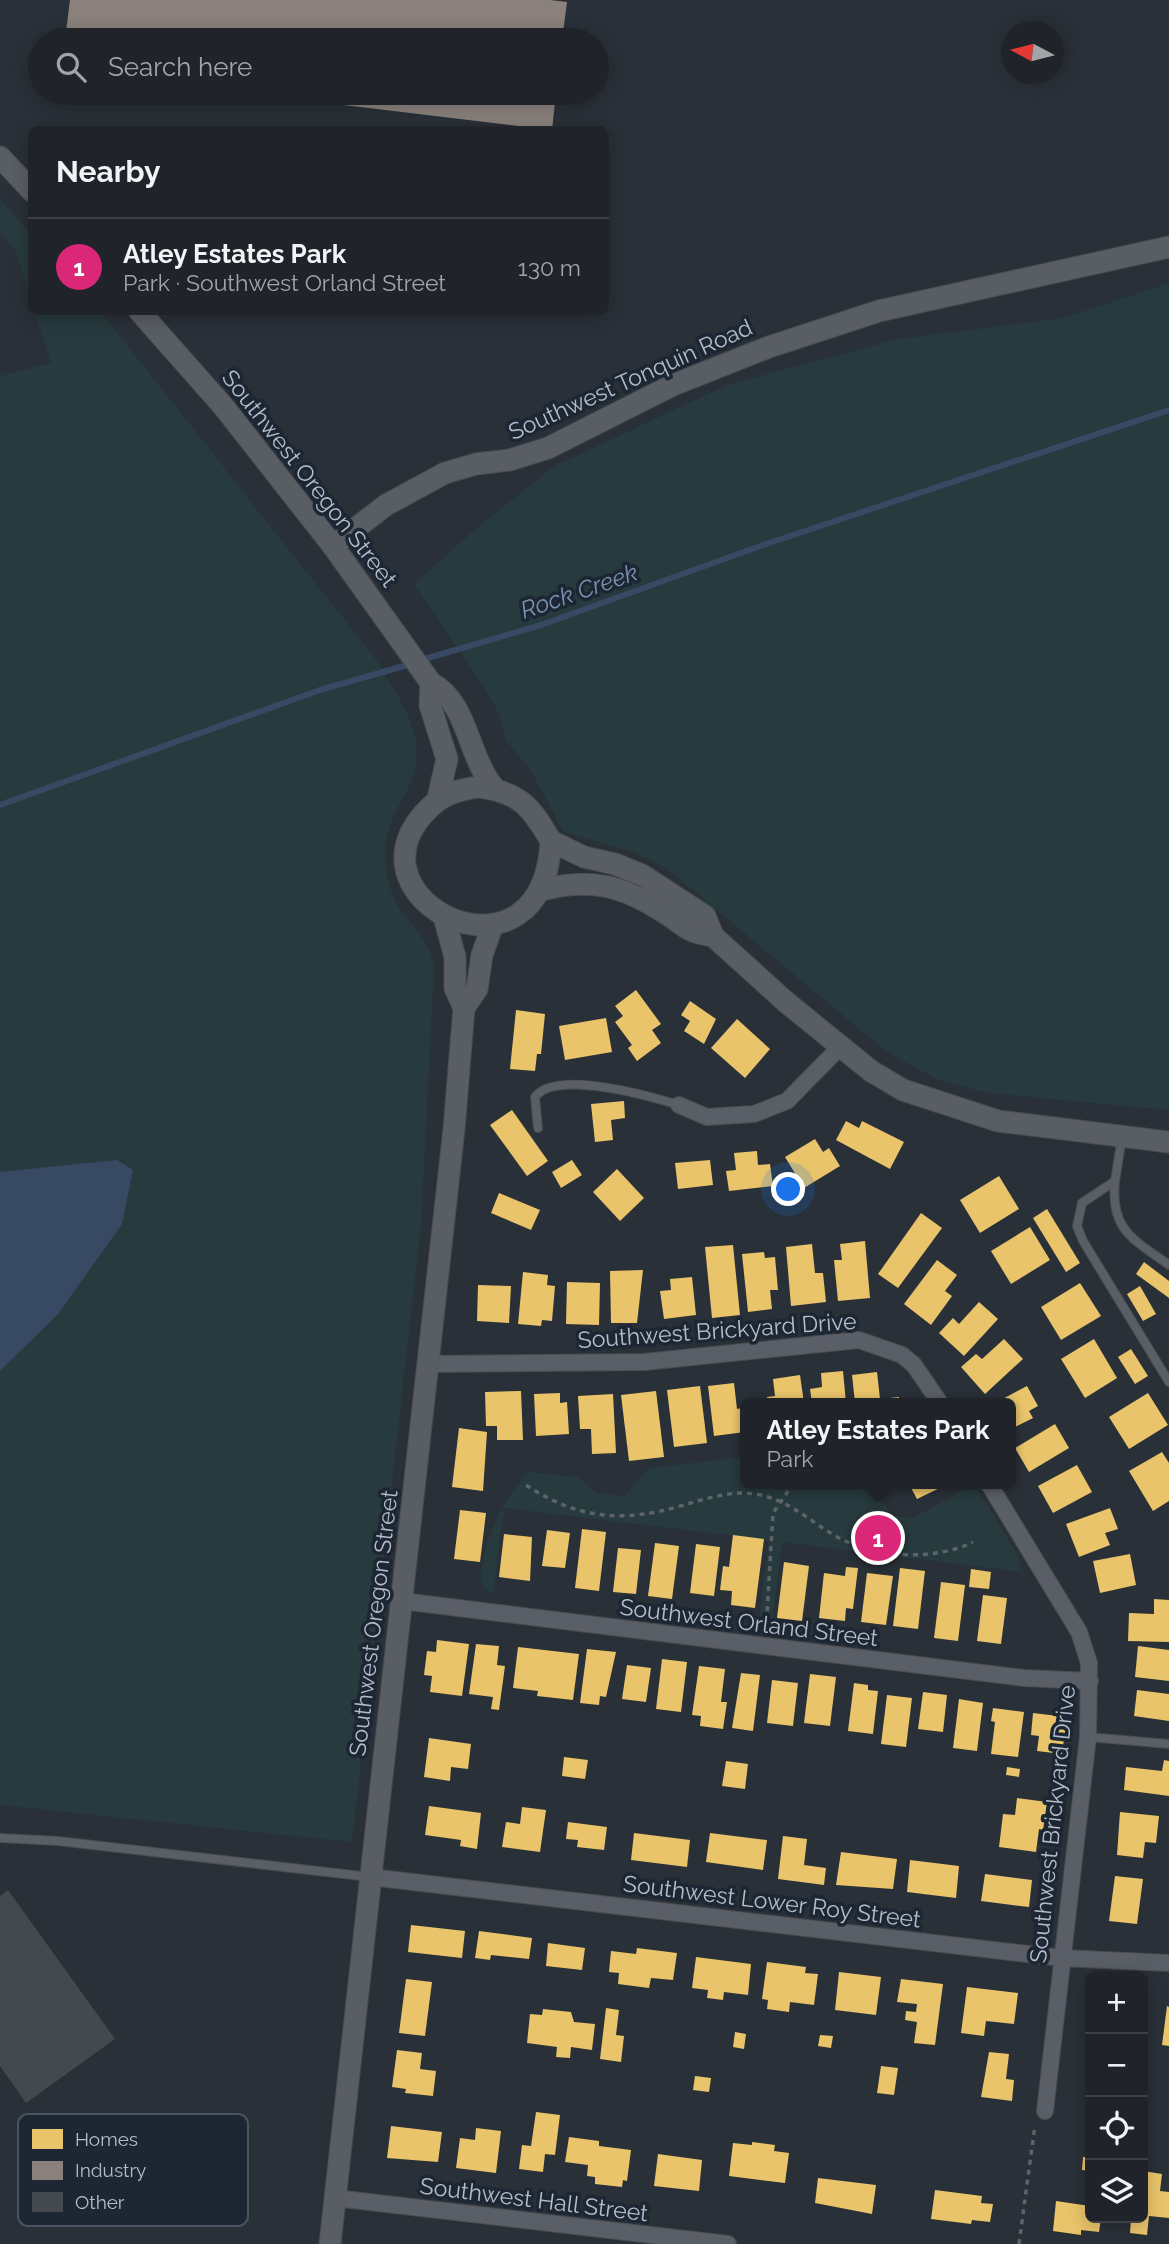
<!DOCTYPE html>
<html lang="en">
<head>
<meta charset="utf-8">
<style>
	:root { --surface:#20242a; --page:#282c32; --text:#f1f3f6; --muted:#a2a4a8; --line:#3d4147; --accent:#db2777 }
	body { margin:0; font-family:Raleway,sans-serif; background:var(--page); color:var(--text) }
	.controls { position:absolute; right:21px; bottom:21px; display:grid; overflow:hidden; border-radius:10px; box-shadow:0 4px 18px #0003 }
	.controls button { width:63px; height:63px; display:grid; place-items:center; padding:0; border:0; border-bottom:2px solid var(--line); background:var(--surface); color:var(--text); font:35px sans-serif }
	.compass { position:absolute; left:1001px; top:21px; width:63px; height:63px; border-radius:50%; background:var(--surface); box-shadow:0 4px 18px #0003; rotate:277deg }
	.you { position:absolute; left:789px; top:1190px; width:24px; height:24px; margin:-18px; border:5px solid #fff; border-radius:50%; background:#1a73e8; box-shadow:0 0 0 10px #1a73e833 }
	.badge { display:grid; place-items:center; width:46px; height:46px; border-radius:50%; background:var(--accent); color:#fff; font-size:23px; font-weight:700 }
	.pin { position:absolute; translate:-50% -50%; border:4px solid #fff; box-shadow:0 2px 7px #0006 }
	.popup { position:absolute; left:740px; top:1398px; width:276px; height:91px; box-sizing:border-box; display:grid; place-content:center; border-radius:10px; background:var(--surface); filter:drop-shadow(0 2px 5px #0005); font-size:23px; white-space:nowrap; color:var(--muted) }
	.popup b { font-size:26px; color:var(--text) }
	.popup::after { content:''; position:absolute; left:50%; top:100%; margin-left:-14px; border:14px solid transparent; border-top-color:var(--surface) }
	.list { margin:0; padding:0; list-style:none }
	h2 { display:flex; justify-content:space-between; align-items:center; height:91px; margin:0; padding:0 28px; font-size:30px }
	h2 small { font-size:23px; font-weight:400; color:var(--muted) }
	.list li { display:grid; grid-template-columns:46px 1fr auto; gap:21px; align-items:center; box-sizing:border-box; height:98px; padding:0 28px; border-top:2px solid var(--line) }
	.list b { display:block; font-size:26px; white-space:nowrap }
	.list p { margin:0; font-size:23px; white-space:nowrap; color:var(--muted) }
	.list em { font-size:23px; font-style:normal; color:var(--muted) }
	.icon { flex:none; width:38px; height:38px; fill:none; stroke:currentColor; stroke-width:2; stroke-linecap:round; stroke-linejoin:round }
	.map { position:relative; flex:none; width:1169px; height:2244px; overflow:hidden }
	.search { position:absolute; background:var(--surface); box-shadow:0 4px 18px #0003; left:28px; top:28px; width:581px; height:77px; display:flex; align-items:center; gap:18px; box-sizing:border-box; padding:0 24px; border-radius:38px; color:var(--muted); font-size:26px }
	.panel { position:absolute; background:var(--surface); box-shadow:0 4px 18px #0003; left:28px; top:126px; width:581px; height:189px; border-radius:10px }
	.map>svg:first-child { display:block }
</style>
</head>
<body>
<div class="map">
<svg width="1169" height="2244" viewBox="0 0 1169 2244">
	<rect width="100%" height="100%" fill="#2a3038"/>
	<g fill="#273a3e">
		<path d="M0,199L31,234V301L15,249L0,233Z"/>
		<path d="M1169,283V1110L988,1093L938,1080L887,1052L666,868L636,853L564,832L530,769L506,741L499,714L482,684L414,584L478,527L555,466L727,385L898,339L1063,318Z"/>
		<path d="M35,312H101L377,661C405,709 435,744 403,798C393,816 383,836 385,858C386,877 391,898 403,913C419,935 428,939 434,967L421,1223L352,1842L0,1805V376L51,363Z"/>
		<path d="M745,1457V1484H872L891,1515L913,1518L974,1484L1017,1554L1023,1572L782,1542L771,1629L758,1627L769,1540L504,1508L493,1595L483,1587C475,1552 505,1497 528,1472L578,1477L597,1493L624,1496L649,1468Z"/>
	</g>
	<path fill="#384963" d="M117,1160L133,1170L122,1224L58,1314L0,1371V1172Z"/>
	<g fill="#e9c46a">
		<path d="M636,990L661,1024L652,1030L661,1043L637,1061L628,1048L632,1045L615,1022L623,1016L615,1006Z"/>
		<path d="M690,1001L716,1019L704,1044L684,1031L690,1021L681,1015Z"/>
		<path d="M516,1010L545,1014L541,1054H537L535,1071L510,1069Z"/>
		<path d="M606,1018L612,1052L565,1060L559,1026Z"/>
		<path d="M737,1019L770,1049L745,1078L711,1048Z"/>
		<path d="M624,1101L625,1118L611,1120L613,1140L595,1142L591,1104Z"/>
		<path d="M512,1110L548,1161L527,1176L490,1125Z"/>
		<path d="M846,1121L859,1128L862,1121L904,1142L890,1169L836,1140Z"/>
		<path d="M815,1139L823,1152L829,1148L840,1166L804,1188L785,1157Z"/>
		<path d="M757,1151L758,1165L770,1164L773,1186L729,1191L726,1171L736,1170L734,1153Z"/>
		<path d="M572,1160L582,1175L561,1188L552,1172Z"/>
		<path d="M710,1160L713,1185L678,1189L675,1163Z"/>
		<path d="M617,1169L644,1198L620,1221L593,1192Z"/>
		<path d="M999,1176L1019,1209L980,1233L960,1200Z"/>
		<path d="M499,1193L540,1210L531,1230L491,1213Z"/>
		<path d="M1047,1209L1080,1263L1066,1272L1033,1218Z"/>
		<path d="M921,1213L942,1228L898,1288L878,1274Z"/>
		<path d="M1030,1227L1050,1260L1011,1284L991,1251Z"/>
		<path d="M865,1241L870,1298L838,1301L834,1260H842L840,1244Z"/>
		<path d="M812,1244L815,1273H823L826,1302L791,1306L786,1247Z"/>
		<path d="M733,1245L740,1315L712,1318L705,1247Z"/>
		<path d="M764,1252L765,1258L775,1257L778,1290H770L772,1309L748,1312L742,1254Z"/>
		<path d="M937,1260L957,1275L945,1291L952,1296L931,1325L904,1304Z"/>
		<path d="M1144,1262L1169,1281V1298L1136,1274Z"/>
		<path d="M643,1270L637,1323H611L610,1271Z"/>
		<path d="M523,1272L548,1275L547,1285L555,1286L552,1321L542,1320L541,1326L518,1324Z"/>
		<path d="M692,1277L696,1315L664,1319L660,1291L671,1290L670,1279Z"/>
		<path d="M567,1282L600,1283L599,1325L566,1324Z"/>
		<path d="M1080,1283L1101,1316L1061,1340L1041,1307Z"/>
		<path d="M478,1285L511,1286L509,1323L477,1321Z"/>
		<path d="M1140,1286L1156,1314L1143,1321L1127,1294Z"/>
		<path d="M979,1302L998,1319L964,1356L939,1333L953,1318L959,1324Z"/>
		<path d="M1004,1339L1023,1359L985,1394L961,1367L976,1354L982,1359Z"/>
		<path d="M1094,1339L1117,1378L1085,1398L1061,1359Z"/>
		<path d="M1131,1349L1148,1376L1135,1384L1118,1357Z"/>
		<path d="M843,1371L846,1403H812L810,1389L822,1387L821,1373Z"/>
		<path d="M877,1372L880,1399L899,1397V1403H855L852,1375Z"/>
		<path d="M800,1375L804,1403H768L767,1397L775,1396L773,1379Z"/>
		<path d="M734,1383L737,1409L742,1408L745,1432L714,1436L708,1386Z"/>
		<path d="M700,1386L707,1443L674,1447L667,1390Z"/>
		<path d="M1027,1386L1038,1406L1029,1411L1033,1418L1011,1429V1403H995Z"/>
		<path d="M521,1391L523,1440H497V1426H486L485,1392Z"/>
		<path d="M656,1391L664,1457L629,1461L621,1395Z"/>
		<path d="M560,1393V1403L567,1402L569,1434L536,1436L534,1394Z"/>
		<path d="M1148,1393L1168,1425L1129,1449L1109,1417Z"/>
		<path d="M613,1394L616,1453L592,1454L591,1429H580L578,1396Z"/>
		<path d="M1055,1424L1069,1448L1029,1472L1015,1448Z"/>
		<path d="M459,1428L487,1432L483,1491L452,1487Z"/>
		<path d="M1162,1452L1169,1463V1501L1153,1511L1129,1471Z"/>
		<path d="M1077,1465L1092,1492L1053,1513L1038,1486Z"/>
		<path d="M909,1484H948L917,1499Z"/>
		<path d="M1110,1508L1118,1529L1105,1533L1110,1545L1079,1557L1066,1524Z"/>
		<path d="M460,1510L486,1513L480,1562L454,1559Z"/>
		<path d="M582,1529L606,1532L599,1591L575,1588Z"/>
		<path d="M547,1530L570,1533L565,1568L542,1566Z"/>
		<path d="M504,1534L532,1537L530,1581L499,1577Z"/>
		<path d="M733,1535L764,1539L755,1608L731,1605L732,1591L720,1590L723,1566L729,1567Z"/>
		<path d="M655,1543L679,1546L672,1599L648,1596Z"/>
		<path d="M696,1544L720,1547L714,1596L690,1593Z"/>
		<path d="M618,1548L641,1550L636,1594L613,1592Z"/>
		<path d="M1130,1554L1136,1585L1100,1593L1093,1561Z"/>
		<path d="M784,1562L809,1566L802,1621L777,1618Z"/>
		<path d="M846,1567L858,1568L853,1609L846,1608L845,1621L819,1618L824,1573L845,1576Z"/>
		<path d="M900,1568L925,1571L918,1629L893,1626Z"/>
		<path d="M971,1569L991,1572L989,1589L969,1587Z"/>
		<path d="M867,1573L893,1576L886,1625L861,1622Z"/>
		<path d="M941,1582L965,1585L958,1641L934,1638Z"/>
		<path d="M983,1595L1007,1598L1001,1644L977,1641Z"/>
		<path d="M1154,1599L1169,1600V1642L1128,1641L1129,1613L1154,1614Z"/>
		<path d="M437,1640L469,1644L462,1696L430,1692L432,1676L424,1675L427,1651L436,1652Z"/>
		<path d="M476,1644L499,1646L497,1665L505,1666L499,1710L491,1709L493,1697L469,1694Z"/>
		<path d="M1138,1646L1169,1650V1681L1135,1677Z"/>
		<path d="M518,1647L579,1654L573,1700L537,1696L538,1691L513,1688Z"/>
		<path d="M587,1649L616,1652L606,1697L600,1696L599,1705L580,1703Z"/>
		<path d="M662,1659L687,1662L681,1712L656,1709Z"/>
		<path d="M627,1665L651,1668L646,1702L622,1699Z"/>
		<path d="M699,1666L725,1669L721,1702H727L723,1729L700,1726L701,1716L692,1715Z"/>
		<path d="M741,1673L760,1675L753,1731L732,1728Z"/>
		<path d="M810,1674L836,1677L830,1726L804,1723Z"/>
		<path d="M772,1680L798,1683L793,1726L767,1723Z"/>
		<path d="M854,1683L868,1685V1690L878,1691L873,1734L848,1731Z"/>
		<path d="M1137,1690L1169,1694V1721L1134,1716Z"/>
		<path d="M923,1692L947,1695L943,1732L918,1729Z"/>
		<path d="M887,1695L912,1698L906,1747L881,1744Z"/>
		<path d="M959,1699L983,1703L977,1751L953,1748Z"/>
		<path d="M993,1708L1024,1712L1018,1757L991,1754L995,1722L991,1721Z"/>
		<path d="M1033,1713L1067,1717L1062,1754L1037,1751L1039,1736L1031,1735Z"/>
		<path d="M429,1738L471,1744L468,1769L451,1767L450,1781L424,1777Z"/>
		<path d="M564,1757L588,1760L585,1779L562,1776Z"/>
		<path d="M1164,1760L1169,1761V1796L1124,1790L1126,1767L1162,1771Z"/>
		<path d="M726,1761L748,1764L745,1789L722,1786Z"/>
		<path d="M1007,1767L1020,1769L1019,1777L1006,1775Z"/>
		<path d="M1017,1798L1047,1802L1043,1830L1039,1829L1036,1852L999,1847L1003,1814L1015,1815Z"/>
		<path d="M429,1806L481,1813L477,1849L460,1846L461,1840L425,1835Z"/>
		<path d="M522,1807L546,1810L540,1852L502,1847L506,1822L520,1824Z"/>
		<path d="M1120,1812L1159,1816L1156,1843L1145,1842L1143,1858L1117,1855Z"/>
		<path d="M568,1822L607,1827L604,1850L577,1847L578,1840L566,1839Z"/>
		<path d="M634,1833L690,1840L687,1867L631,1860Z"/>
		<path d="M710,1833L767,1840L763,1870L706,1862Z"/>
		<path d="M783,1836L807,1839L804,1865L826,1868L824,1885L778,1879Z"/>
		<path d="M841,1852L897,1859L893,1889L836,1885Z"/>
		<path d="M910,1860L959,1866L956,1898L907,1892Z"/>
		<path d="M985,1874L1032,1880L1029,1907L981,1901Z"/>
		<path d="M1115,1876L1143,1879L1137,1924L1109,1921Z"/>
		<path d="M411,1925L465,1931L462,1958L408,1952Z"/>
		<path d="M479,1931L532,1938L529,1959L491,1955L490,1960L475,1958Z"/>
		<path d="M548,1943L585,1948L582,1970L546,1966Z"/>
		<path d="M637,1948L677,1953L673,1980L651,1978L649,1988L618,1984L619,1973L609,1972L611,1951L636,1954Z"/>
		<path d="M696,1957L751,1964L748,1995L724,1992L723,2000L707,1998L708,1990L692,1988Z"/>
		<path d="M767,1962L806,1967L805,1973L818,1974L814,2005L790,2002L789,2012L767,2009L768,2000L762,1999Z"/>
		<path d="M839,1972L881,1977L876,2015L835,2010Z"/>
		<path d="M406,1979L432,1982L425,2036L399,2033Z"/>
		<path d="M901,1979L943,1984L935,2045L914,2043L917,2022L905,2020L906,2011L916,2012L917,2004L897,2002Z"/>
		<path d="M967,1987L1018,1993L1014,2024L986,2021L984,2036L961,2033Z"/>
		<path d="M1167,2006L1169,2007V2046L1162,2045Z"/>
		<path d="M606,2008L619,2010L616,2035L624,2036L621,2062L600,2059Z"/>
		<path d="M543,2009L571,2012L574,2022L595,2024L592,2050L571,2047L570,2058L556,2057L557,2047L527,2043L530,2014L542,2015Z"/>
		<path d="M735,2032L746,2034L744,2049L733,2047Z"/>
		<path d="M820,2035L833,2036L831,2048L818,2046Z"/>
		<path d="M397,2050L422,2053L420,2069L436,2071L433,2096L405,2093L406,2089L392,2087Z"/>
		<path d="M989,2052L1009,2054L1006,2079L1014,2080L1012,2101L981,2097Z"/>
		<path d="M881,2066L898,2068L894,2095L877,2093Z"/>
		<path d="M695,2076L711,2078L709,2092L693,2090Z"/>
		<path d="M1089,2085H1090V2111H1085Z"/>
		<path d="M536,2112L560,2115L555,2155L545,2154L543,2172L519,2169L522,2145L531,2146Z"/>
		<path d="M391,2126L442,2132L438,2162L387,2158Z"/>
		<path d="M476,2128L501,2131L496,2173L456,2168L460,2138L475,2140Z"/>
		<path d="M569,2137L599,2141V2146L631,2150L627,2181L623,2180L622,2187L595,2184V2177L587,2176L588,2165L565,2162Z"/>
		<path d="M752,2142L775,2145L774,2151L789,2153L785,2183L729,2176L733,2143L752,2145Z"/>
		<path d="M658,2154L702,2160L699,2191L654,2186Z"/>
		<path d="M1083,2157H1090V2171L1082,2170Z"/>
		<path d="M1143,2171L1162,2174L1160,2191L1169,2192V2218L1149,2216L1147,2235L1130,2233L1131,2218H1143Z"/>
		<path d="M818,2178L876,2185L872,2214L815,2203Z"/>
		<path d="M935,2190L982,2196L981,2203L993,2204L990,2222L972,2220L971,2224L931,2219Z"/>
		<path d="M1056,2201L1090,2206V2218H1101L1099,2232L1081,2230V2235L1053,2231Z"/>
	</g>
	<g fill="#8a817c">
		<path d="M70,0H550L567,2L562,40H65Z"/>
		<path d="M243,93H556L552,130Z"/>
	</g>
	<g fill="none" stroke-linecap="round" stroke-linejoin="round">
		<g stroke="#384963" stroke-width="6">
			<path d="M421,660L541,625L763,545L1169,410"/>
			<path d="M0,805L320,690L411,664"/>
		</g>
	</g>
	<path fill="#444950" d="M8,1890L115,2039L26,2103L0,2066V1896Z"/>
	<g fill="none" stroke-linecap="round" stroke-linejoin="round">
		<defs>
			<g id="service">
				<path d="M538,1128L535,1097C556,1069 649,1096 679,1105"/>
				<path d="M1122,1137L1115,1181L1082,1203L1077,1226L1083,1241L1169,1382"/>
				<path d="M1115,1181C1110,1230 1133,1239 1169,1265"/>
				<path d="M1088,1737L1169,1744"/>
				<path d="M0,1838L58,1841L370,1877"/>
			</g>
			<g id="minor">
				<path d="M679,1105L707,1117L754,1114L787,1101L840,1047"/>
				<path d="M429,1364L644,1362L859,1340L902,1355L914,1365L940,1403"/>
				<path d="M989,1484L1079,1632L1089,1663L1088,1737L1045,2111"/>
				<path d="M402,1601L1024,1678L1090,1681"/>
				<path d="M370,1877L1062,1958L1169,1963"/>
				<path d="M335,2198L728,2244"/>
			</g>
			<g id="secondary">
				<path d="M0,157L32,191"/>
				<path d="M140,312L223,406L333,546L431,683C469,703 467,757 495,789"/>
				<path d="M333,546L386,505L445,473L476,464L510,460L548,448L673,385L769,347L879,311L1169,247"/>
				<path d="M431,683L430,705L447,759L438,798"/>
				<path d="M479,787C520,792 531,807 551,841C543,993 356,909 417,822C434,799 451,790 479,787Z"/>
				<path d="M551,841L584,857L615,864L642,875L705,916L713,936L786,1002L871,1071L903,1090L998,1121L1169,1142"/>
				<path d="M542,890C592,877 623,886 665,913C687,927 686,932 713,936"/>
				<path d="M464,1008L477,989L482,955L493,924"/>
				<path d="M330,2244L454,1129L464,1008L455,988V957L444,917"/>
			</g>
		</defs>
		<use href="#service" stroke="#484c53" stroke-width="10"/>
		<use href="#minor" stroke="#484c53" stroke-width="18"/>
		<use href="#secondary" stroke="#484c53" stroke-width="23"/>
		<g stroke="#5d636a" stroke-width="3.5" stroke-dasharray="5 5" stroke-linecap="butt">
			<path d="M526,1485C576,1518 620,1523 677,1507C703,1500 728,1490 755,1494C789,1499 810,1522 839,1538C878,1558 934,1561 973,1542"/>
			<path d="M766,1631L773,1513L793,1484"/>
			<path d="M1019,2244L1035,2125"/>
		</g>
		<use href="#service" stroke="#5a5e66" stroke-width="8"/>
		<use href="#minor" stroke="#5a5e66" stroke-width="16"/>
		<use href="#secondary" stroke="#595d64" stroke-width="21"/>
	</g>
	<g text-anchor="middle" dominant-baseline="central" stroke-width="7" stroke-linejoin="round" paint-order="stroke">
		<g font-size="23" fill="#b4bcc9" stroke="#1d2633">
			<text transform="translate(630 379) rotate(-24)">Southwest Tonquin Road</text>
			<text transform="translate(310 478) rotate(52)">Southwest Oregon Street</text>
			<text transform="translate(717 1330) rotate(-4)">Southwest Brickyard Drive</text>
			<text transform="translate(749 1622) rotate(7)">Southwest Orland Street</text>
			<text transform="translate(373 1623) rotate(-83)">Southwest Oregon Street</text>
			<text transform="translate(1052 1824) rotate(-84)">Southwest Brickyard Drive</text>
			<text transform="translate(772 1901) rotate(7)">Southwest Lower Roy Street</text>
			<text transform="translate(534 2199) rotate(7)">Southwest Hall Street</text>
		</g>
		<g font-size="24" font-style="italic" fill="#7c92b1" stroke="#1d2633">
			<text transform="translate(579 591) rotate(-19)">Rock Creek</text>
		</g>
	</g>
	<rect x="18" y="2114" width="230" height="112" rx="10" fill="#1d2633" stroke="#4a5360" stroke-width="2"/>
	<rect x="32" y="2129" width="31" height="20" fill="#e9c46a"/>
	<rect x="32" y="2161" width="31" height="19" fill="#8a817c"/>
	<rect x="32" y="2192" width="31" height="20" fill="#444950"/>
	<g font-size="19" fill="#b4bcc9">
		<text x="75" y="2146">Homes</text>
		<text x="75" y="2177">Industry</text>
		<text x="75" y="2209">Other</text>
	</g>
</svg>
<div class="controls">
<button>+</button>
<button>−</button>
<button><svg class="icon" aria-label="locate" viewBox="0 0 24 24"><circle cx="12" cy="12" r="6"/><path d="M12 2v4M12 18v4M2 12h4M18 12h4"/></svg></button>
<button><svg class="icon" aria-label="layers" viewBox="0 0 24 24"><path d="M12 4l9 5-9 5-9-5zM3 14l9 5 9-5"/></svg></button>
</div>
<svg class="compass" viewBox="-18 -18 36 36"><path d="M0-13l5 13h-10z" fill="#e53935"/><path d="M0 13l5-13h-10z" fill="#a2a4a8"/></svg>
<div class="you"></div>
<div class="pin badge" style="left:878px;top:1538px">1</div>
<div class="popup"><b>Atley Estates Park</b>Park</div>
<div class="search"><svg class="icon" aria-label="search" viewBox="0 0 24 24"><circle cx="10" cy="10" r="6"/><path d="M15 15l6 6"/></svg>Search here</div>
<section class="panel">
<h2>Nearby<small></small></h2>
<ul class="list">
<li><span class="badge">1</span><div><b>Atley Estates Park</b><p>Park · Southwest Orland Street</p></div><em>130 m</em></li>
</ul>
</section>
</div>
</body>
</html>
